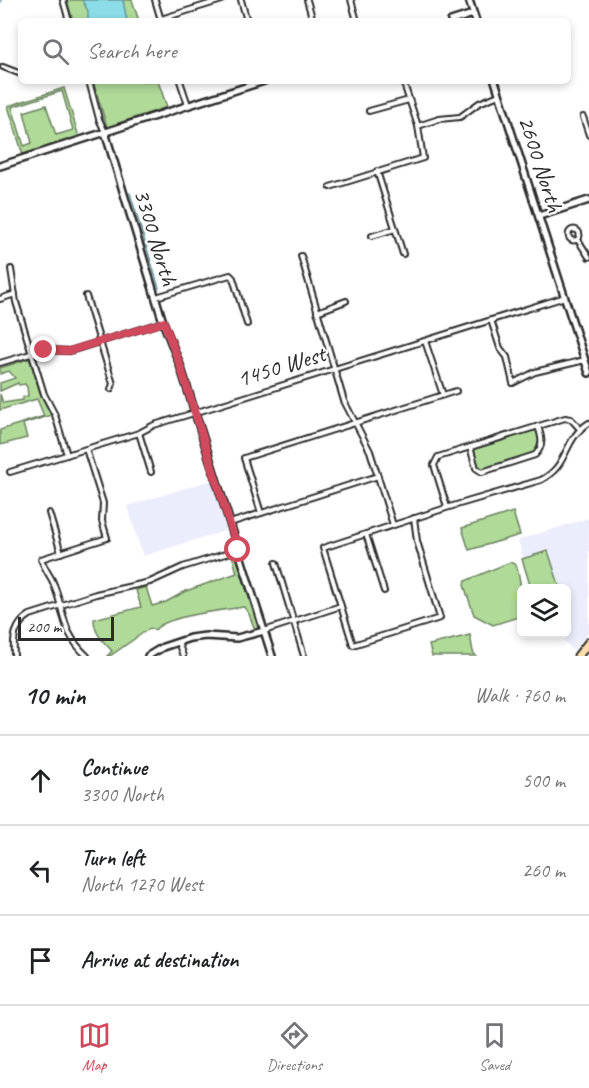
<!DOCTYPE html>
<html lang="en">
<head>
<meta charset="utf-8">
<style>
	:root { --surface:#fff; --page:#f6f6f6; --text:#202124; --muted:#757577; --line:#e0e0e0; --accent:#d1495b }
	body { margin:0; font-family:Caveat,sans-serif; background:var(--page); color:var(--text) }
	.controls { position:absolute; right:18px; bottom:18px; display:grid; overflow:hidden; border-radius:9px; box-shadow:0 3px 9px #0003 }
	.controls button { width:54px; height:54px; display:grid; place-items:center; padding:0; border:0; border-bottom:2px solid var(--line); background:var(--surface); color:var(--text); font:30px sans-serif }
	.scale { position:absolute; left:18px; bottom:15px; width:96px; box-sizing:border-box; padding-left:6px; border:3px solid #2b2b2b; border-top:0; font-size:16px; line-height:21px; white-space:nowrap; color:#2b2b2b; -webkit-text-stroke:4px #fff; paint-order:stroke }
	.stop { position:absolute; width:18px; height:18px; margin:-14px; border:4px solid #d1495b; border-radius:50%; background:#fff }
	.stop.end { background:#d1495b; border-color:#fff; box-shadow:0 2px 6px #0008 }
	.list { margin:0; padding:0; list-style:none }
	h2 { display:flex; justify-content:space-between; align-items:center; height:78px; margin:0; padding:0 24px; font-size:26px }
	h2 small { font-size:20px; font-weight:400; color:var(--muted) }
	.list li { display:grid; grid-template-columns:39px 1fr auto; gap:18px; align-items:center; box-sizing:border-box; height:90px; padding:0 24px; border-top:2px solid var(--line) }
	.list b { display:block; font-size:22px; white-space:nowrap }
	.list p { margin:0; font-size:20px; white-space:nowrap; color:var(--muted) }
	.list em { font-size:20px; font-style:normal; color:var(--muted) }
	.icon { flex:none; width:33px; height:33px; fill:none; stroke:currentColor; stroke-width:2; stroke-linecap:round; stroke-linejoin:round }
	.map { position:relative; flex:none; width:589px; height:656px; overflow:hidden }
	.search { position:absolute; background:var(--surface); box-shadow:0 3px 9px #0003; left:18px; right:18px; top:18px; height:66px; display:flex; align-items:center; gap:15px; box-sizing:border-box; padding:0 21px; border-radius:9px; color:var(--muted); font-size:22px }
	.sheet { height:348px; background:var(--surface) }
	nav { display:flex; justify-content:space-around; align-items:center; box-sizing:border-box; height:84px; border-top:2px solid var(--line); background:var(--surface); font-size:16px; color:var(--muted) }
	nav a { display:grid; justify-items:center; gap:3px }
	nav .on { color:var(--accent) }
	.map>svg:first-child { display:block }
</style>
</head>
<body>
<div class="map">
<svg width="589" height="656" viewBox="0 0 589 656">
	<rect width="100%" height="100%" fill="#fff"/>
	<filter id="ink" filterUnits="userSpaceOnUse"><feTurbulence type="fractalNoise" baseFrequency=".0167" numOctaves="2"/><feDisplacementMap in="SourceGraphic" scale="12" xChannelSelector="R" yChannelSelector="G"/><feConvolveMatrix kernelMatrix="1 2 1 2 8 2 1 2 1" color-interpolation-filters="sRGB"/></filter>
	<g filter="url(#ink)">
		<g fill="#ecedfc">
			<path d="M212,480L228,530L143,556L127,506Z"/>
			<path d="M589,518V632L573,651L559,634H566V588H532L518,540Z"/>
		</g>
		<g fill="#afda98" stroke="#6d8262" stroke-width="1.5" fill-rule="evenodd">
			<path d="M67,0H132L139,21H73Z"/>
			<path d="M93,81H158L167,107L107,127Z"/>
			<path d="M64,88L79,137L23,155L8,106ZM62,91L73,130L56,135L46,105L24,112L32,143L24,146L12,107Z"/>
			<path d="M28,359L30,360L41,395L51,415L23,424L27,438L0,445V430L44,416L37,399L0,410V394L3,403L23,400V397L28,396L27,387L25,384L19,385L18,383L0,391V383L15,378L9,371L0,374V368Z"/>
			<path d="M535,430C543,437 540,446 534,454L482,471L479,469L474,448Z"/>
			<path d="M513,512L520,535L469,550L462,528Z"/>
			<path d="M548,551L560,588H531L522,559Z"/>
			<path d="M233,554L237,557L258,628L255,630L249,614L244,607C225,610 165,616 155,630L150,628L110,656H107L112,651C103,641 94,634 94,619L141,607L136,590L146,587L152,606L166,602L186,591L237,573L232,555Z"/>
			<path d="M510,562L516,565C522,582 522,599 521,616L493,625L474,615L464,585L465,581Z"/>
			<path d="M470,635L473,652L476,656H432L429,645Z"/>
		</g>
		<path fill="#8bdce7" stroke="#65959c" stroke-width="1.5" d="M82,0H123L127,21H88V11Z"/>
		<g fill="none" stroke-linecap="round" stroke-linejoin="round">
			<g stroke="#65959c" stroke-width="1.5">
				<path d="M0,4L1,0"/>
				<path d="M130,193L159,288"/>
			</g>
			<defs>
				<g id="street">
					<path d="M63,0L69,21"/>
					<path d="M155,0L161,20"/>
					<path d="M241,0L247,21"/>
					<path d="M307,0L313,21"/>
					<path d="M351,0L357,21"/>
					<path d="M161,19L222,0"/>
					<path d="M3,67L21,74"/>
					<path d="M89,81L99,119L105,132"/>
					<path d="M180,81L188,105"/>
					<path d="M369,111L409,100"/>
					<path d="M583,117L589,135"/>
					<path d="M418,126L439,119L460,117L479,103L499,95"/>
					<path d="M377,171L403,254"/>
					<path d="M330,187L423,158L418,126L403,81"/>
					<circle cx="574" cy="235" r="5.5"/>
					<path d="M372,236L395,229"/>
					<path d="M578,240L589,257"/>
					<path d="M301,256L344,401L370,451L393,525"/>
					<path d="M11,269L16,302L44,394L55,415L67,455"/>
					<path d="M86,296L113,384L111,389"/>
					<path d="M156,297L230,275L233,278L247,324"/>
					<path d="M0,299L15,294"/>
					<path d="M317,312L346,301"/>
					<path d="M491,320L500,348L507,357L513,383L535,372L585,360"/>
					<path d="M425,341L443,395"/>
					<path d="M0,363L44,350L70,351L163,322"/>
					<path d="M139,433L151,472"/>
					<path d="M470,447L476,468L482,472L535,455C544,446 542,438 538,426"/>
					<path d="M86,449L103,503L102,521L107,538L41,559C44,567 48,573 52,580C66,611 59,630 87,656"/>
					<path d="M10,472L139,433L154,425L194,413L565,297"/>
					<path d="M447,507L434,465L438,457L565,418L571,419L580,429"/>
					<path d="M49,513L61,553"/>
					<path d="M261,513L244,458L456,391"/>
					<path d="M414,518L417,541L440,618L353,645L323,548L446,508L541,480C570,465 562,440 589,423"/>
					<path d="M230,523L378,476"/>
					<path d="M366,534L384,591"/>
					<path d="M276,563L304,656"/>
					<path d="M264,631L341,606"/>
					<path d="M178,642L183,656"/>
					<path d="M14,656C13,638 14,625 30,615L96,594L150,582L183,567L238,550"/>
				</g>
				<g id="secondary">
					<path d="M469,0L476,21"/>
					<path d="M451,21L473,14"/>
					<path d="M495,81L589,373"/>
					<path d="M105,132L163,322L180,365L272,656"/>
					<path d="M0,166L264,81"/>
					<path d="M539,216L589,200"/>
					<path d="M148,656L163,647L190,638L206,636L237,638L264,631"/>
				</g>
				<path id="primary" d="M578,656L589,642"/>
			</defs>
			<use href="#street" stroke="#2b2b2b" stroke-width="8"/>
			<use href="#secondary" stroke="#2b2b2b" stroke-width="10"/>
			<use href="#primary" stroke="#2b2b2b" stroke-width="11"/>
			<use href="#street" stroke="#fff" stroke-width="4"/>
			<use href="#secondary" stroke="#fff" stroke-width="5"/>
			<use href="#primary" stroke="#fcdcac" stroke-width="7"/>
		</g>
	</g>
	<g fill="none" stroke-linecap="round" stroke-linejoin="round" filter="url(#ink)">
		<path stroke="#d1495b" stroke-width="8" d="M44,350L69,351L164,322L180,365L238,550"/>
	</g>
	<g text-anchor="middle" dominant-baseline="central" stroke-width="4.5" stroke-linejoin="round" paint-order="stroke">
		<g font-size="24" fill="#2b2b2b" stroke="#fff">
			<text transform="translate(541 164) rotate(72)">2600 North</text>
			<text transform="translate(156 237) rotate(73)">3300 North</text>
			<text transform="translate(281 366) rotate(-17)">1450 West</text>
		</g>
	</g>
</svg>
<div class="controls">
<button><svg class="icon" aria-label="layers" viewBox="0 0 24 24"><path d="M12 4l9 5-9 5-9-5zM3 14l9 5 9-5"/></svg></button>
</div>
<div class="scale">200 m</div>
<div class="stop" style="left:238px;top:550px"></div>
<div class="stop end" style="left:44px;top:350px"></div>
<div class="search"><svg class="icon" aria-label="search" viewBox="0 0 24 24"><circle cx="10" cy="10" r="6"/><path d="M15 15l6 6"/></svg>Search here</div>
</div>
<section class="sheet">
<h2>10 min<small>Walk · 760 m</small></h2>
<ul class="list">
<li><svg class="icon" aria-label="ahead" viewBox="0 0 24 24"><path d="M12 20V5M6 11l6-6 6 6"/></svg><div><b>Continue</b><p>3300 North</p></div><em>500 m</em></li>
<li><svg class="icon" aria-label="left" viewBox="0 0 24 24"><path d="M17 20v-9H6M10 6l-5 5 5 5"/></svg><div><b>Turn left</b><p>North 1270 West</p></div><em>260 m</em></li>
<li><svg class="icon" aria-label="arrive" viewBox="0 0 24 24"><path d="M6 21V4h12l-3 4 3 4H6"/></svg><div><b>Arrive at destination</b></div></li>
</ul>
</section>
<nav>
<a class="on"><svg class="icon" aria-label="map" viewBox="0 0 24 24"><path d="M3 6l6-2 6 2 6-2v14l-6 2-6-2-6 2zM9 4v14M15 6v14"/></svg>Map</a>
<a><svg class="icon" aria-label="directions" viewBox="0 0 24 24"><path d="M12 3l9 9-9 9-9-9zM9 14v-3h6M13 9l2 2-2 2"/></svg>Directions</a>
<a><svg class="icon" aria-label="saved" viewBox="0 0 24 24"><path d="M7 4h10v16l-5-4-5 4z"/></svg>Saved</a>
</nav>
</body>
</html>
